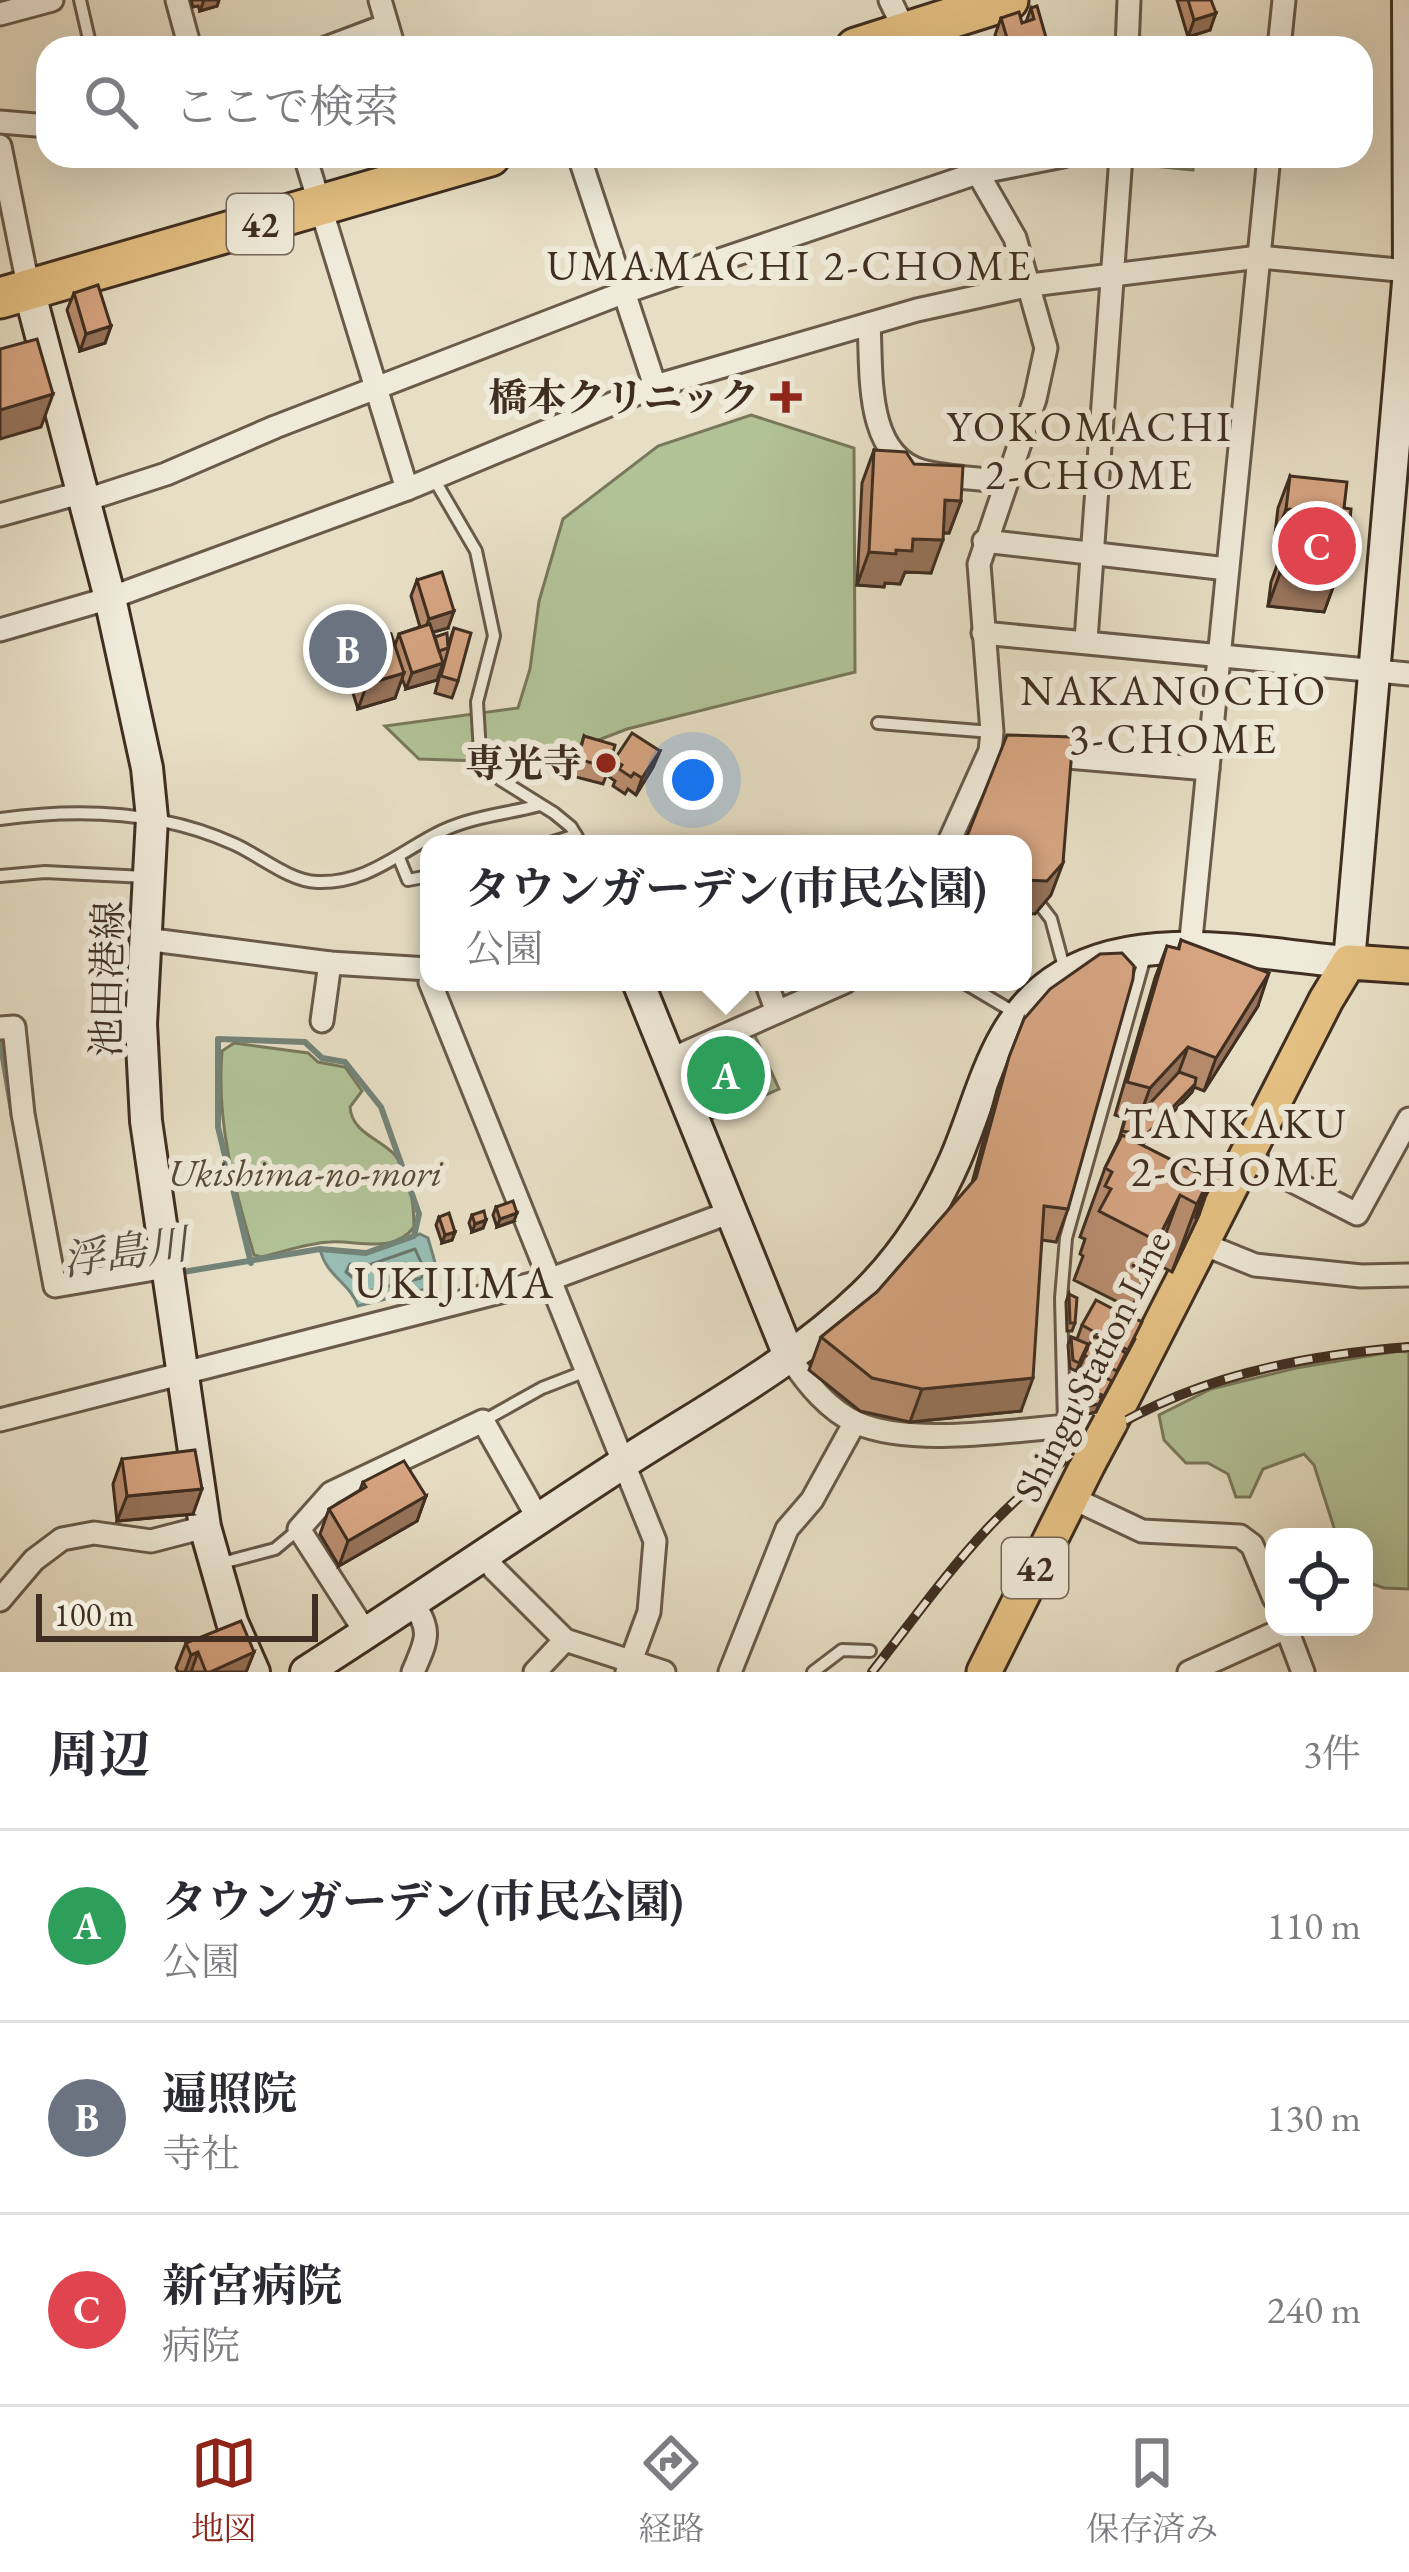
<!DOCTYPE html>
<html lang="ja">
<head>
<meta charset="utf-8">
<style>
	:root { --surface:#fff; --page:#f2f2f3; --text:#2b2b33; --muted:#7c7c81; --line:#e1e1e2; --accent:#8f2418 }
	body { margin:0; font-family:"EB Garamond","Noto Serif JP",serif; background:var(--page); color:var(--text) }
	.controls { position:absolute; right:36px; bottom:36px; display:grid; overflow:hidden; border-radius:24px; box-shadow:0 12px 48px #0002 }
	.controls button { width:108px; height:108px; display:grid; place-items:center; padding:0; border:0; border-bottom:3px solid var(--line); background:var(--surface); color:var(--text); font:60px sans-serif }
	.scale { position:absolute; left:36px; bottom:30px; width:282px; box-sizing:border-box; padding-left:12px; border:6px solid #3f2e21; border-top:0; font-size:33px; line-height:42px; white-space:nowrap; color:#3f2e21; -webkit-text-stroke:9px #efead9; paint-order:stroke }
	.you { position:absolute; left:693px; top:780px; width:42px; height:42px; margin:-30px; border:9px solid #fff; border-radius:50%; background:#1a73e8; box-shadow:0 0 0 18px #1a73e833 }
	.badge { display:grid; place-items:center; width:78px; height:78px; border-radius:50%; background:var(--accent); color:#fff; font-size:39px; font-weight:700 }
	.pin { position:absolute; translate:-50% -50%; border:6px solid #fff; box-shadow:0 3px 12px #0006 }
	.popup { position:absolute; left:420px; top:835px; width:612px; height:156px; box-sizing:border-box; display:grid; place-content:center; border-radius:24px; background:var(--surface); filter:drop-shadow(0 3px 9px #0005); font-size:39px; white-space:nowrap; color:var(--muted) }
	.popup b { font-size:45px; color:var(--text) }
	.popup::after { content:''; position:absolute; left:50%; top:100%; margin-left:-24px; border:24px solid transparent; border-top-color:var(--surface) }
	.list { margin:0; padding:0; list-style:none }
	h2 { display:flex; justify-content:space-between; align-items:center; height:156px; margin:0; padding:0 48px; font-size:51px }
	h2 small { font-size:39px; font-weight:400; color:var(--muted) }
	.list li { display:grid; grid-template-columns:78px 1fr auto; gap:36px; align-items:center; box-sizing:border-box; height:192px; padding:0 48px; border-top:3px solid var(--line) }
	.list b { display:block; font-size:45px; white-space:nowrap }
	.list p { margin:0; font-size:39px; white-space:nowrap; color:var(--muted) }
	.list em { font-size:39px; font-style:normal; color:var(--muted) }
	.icon { flex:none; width:66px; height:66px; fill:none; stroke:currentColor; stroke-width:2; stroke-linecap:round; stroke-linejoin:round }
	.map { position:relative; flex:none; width:1409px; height:1672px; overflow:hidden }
	.search { position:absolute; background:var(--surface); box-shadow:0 12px 48px #0002; left:36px; right:36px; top:36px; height:132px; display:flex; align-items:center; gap:30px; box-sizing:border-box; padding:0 42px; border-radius:36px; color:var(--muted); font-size:45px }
	.sheet { height:732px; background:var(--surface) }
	nav { display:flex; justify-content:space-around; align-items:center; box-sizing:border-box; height:168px; border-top:3px solid var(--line); background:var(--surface); font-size:33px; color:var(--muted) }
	nav a { display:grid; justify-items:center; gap:6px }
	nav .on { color:var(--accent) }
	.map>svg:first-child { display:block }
</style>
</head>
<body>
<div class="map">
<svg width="1409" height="1672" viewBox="0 0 1409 1672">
	<rect width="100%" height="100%" fill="#e7dfc5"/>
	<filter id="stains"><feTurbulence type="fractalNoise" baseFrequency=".00167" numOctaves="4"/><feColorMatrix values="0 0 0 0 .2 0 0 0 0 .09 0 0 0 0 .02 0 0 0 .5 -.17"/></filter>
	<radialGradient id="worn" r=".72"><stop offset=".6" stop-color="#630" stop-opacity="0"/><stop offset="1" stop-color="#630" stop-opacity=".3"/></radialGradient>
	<g fill="#b2c297" stroke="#78785c" stroke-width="3">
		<path d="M1123,156H1194L1193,170L1123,163Z"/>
		<path d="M751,415L854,448L855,672L627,729L539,763L419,759L385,726L518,708L530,669L539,601L563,519L658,446Z"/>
		<path d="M752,1029L779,1089L700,1124L674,1061Z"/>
		<path d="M234,1043L308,1053L318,1062L345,1067L362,1091L350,1107C352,1133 379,1138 394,1154C410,1172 414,1204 414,1227C393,1255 358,1240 330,1242C307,1243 283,1252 261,1257L254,1255C234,1187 216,1122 222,1051Z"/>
		<path d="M1398,1351L1409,1352V1589L1384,1588L1364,1581V1537H1337L1314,1465L1304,1454L1263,1469L1250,1497H1236L1228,1474L1208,1463H1186L1164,1440L1159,1415L1211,1389L1296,1368Z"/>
	</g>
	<path fill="#97bdb4" stroke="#748479" stroke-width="3" d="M420,1234L428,1238L438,1273L434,1287L358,1306C350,1283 326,1276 320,1249L366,1253Z"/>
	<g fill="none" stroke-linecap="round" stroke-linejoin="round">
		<path stroke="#6b766a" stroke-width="3" d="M415,1249L425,1271L421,1278L369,1291L346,1272L350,1264L369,1265Z"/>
		<g stroke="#748479" stroke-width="6">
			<path d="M0,1040L13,1117"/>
			<path d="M177,1273L320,1249L366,1253L414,1236L419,1214L381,1107L345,1062L322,1058L305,1042L218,1039V1127L251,1263"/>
		</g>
		<defs>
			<g id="lane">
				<path d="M80,0L91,48"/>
				<path d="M434,479L476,551L494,636L477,702L480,753L501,780L554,813L571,827L581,844"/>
				<path d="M878,723L992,732"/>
				<path d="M0,819C79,808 160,810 234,844C259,855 289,881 317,882C368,884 400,851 442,831C474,816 507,814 540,805"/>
				<path d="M547,844L576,835"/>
				<path d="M399,858L408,880L429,876"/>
				<path d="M0,876L45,872L145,877"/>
				<path d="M1041,906L1051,919L1065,971"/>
				<path d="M963,982L1017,1014"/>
				<path d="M483,1421L542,1388L586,1371"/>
				<path d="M1064,1424L1061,1298L1066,1238L1146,953"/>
				<path d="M222,1563L275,1549L299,1529"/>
				<path d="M813,1672L842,1650L870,1651"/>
			</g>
			<g id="street">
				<path d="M177,0L190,48"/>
				<path d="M380,0L394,48"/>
				<path d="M890,0L908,37"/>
				<path d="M0,14L52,0"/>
				<path d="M326,48L387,25"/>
				<path d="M1127,48L1129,0"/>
				<path d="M1279,48L1284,0"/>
				<path d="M0,122L48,126"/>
				<path d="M0,146L29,290"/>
				<path d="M305,156L407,489"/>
				<path d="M579,156L655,386"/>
				<path d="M869,324C872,371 864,455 922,471C948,478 979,478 1006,482"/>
				<path d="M83,501L166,474L275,427L625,292L977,173L1063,156"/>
				<path d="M0,515L80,493"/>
				<path d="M984,541L1227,569"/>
				<path d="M0,630L110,598L407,489L655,386L917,310L1031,285L1259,257L1409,271"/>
				<path d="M983,633L1409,674"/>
				<path d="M1086,640L1121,156"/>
				<path d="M1044,755L1208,769"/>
				<path d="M948,844L990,751L992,732L979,564L1035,399L1046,348L1015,238L968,156"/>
				<path d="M145,939L330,963L429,969"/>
				<path d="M1190,949L1269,156"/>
				<path d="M430,982L655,1541L649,1612L627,1672"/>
				<path d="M766,982L777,1012"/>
				<path d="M322,1021L330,963"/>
				<path d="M0,1028L14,1027L23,1114L55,1286L166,1267"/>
				<path d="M669,1060L845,982"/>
				<path d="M1247,1158L1357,1214L1409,1119"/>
				<path d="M1203,1244L1255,1265L1361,1276L1409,1275"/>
				<path d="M790,1358C807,1383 828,1410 857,1423C920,1450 1039,1425 1110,1423"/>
				<path d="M0,1420L551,1279L731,1212"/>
				<path d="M1070,1497L1142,1531L1240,1536L1252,1545L1274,1598"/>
				<path d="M487,1556L494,1569L565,1640L664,1672"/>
				<path d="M0,1600L34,1560L62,1539L94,1533L151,1541L205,1527"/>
				<path d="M1286,1627L1303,1672"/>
				<path d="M366,1633L299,1529L331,1493L483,1421L539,1520"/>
				<path d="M413,1672C426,1641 433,1632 413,1603"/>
				<path d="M535,1672L565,1640"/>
				<path d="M730,1672L787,1529L812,1500L855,1422"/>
				<path d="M1189,1672L1286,1628"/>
			</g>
			<g id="secondary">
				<path d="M29,290L110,598L147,768L152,818L141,1024L146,1121L205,1527L232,1622L254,1672"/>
				<path d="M638,982L790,1358"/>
				<path d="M306,1672C413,1603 519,1531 625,1462C707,1409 794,1363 864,1295C903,1257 933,1210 955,1160C984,1093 995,1016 1063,976C1146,927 1259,955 1349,962L1409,271L1408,0"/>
			</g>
			<g id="primary">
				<path d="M1110,1423L1326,1000L1349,962L1409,966"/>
				<path d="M984,1672L1088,1464"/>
			</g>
			<g id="highway">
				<path d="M856,48L1008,0"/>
				<path d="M0,298L490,156"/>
			</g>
		</defs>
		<use href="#lane" stroke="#695a4a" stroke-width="16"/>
		<use href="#street" stroke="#695a4a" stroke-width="27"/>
		<use href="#secondary" stroke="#3f2e21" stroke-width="36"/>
		<use href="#primary" stroke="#3f2e21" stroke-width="39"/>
		<use href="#highway" stroke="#3f2e21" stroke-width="45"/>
		<use href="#lane" stroke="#efead9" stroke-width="10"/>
		<use href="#street" stroke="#efead9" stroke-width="21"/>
		<use href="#secondary" stroke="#efead9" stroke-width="30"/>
		<use href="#primary" stroke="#e4c082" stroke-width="33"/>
		<use href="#highway" stroke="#e4c082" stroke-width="39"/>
		<defs>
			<path id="rail" d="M872,1672C910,1624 946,1573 988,1528C1107,1402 1240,1360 1409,1347"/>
		</defs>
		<use href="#rail" stroke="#3f2e21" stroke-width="10"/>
		<use href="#rail" stroke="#efead9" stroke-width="6" stroke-dasharray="18" stroke-linecap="butt"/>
		<defs>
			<path id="primary-bridge" d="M1088,1464L1110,1423"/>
		</defs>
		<use href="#primary-bridge" stroke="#3f2e21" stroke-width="39" stroke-linecap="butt"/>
		<use href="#primary-bridge" stroke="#e4c082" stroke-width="33"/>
	</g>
	<g fill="#b88d6f" stroke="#3f2e21" stroke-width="3">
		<path d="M191,0H219L217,6L200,11L198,6L193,7Z"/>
		<path d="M1177,0H1211L1210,30L1188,37Z"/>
		<path d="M1031,8L1049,48H999L995,35L1001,18L1022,23L1026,22Z"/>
		<path d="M74,293L111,326L105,343L80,351L67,310Z"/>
		<path d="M874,450L914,464L961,501L949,533H943L931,573L905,572L900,584L885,583L884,587L857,585L862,483Z"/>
		<path d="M1290,476L1338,561L1336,579L1324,612L1268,606L1271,582L1283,549L1292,550L1287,548V543L1274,542L1278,508Z"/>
		<path d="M417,580L448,628L433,632L435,637L448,645L454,628L458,681L452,698L435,693L443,663L437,680L406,689L402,678L395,698L358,709L346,671L355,646L361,644L364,637L380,638L395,645L399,634L420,627L411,596Z"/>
		<path d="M584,736L609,768L603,784L572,776Z"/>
		<path d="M660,751L653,767L636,795L628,789L625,794L613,786L615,781L608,776L614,760Z"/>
		<path d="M1181,940L1258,1006L1204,1091L1194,1087L1192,1092L1143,1144L1138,1143L1209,1179L1199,1215L1172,1272L1155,1263L1132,1309L1074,1280L1083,1256L1080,1254L1085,1239L1080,1237L1105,1168L1119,1139L1125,1118L1115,1115L1155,978L1167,946L1178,949Z"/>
		<path d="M703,982H756L754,988L720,1002L717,992L709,994Z"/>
		<path d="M1024,1019L1068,1209L1056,1242L1042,1240L1021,1411L910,1422L860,1411L809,1370L821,1337L877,1292L972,1183L997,1090Z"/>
		<path d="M496,1207L514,1221L497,1227L493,1215Z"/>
		<path d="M472,1215L486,1220L483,1228L472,1232L469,1223Z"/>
		<path d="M439,1217L455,1232L452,1240L442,1243L436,1225Z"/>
		<path d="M1069,1294L1075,1323L1072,1331H1067L1066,1302Z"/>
		<path d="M1120,1311L1135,1339L1096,1412L1084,1415L1069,1407L1078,1386L1083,1389L1088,1377L1078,1371L1088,1348L1076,1371L1070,1368L1068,1345L1071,1337L1077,1339L1082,1325L1111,1328L1103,1341L1105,1342Z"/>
		<path d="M122,1459L193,1514L117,1521L113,1484Z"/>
		<path d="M363,1482L426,1496L417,1521L339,1566L320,1534L329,1509L360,1490Z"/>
		<path d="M186,1643L254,1652L246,1672H178L176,1668Z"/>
	</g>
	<g fill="#96735a" stroke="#3f2e21" stroke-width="3">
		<path d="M204,0H219L217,6L200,11Z"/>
		<path d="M1216,13L1210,30L1188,37L1194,20Z"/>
		<path d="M111,326L105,343L80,351L86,334Z"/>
		<path d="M53,394L41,427L0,439V410Z"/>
		<path d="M945,500L961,501L949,533H933Z"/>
		<path d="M1286,509L1299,510L1287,543L1274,542Z"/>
		<path d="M1299,515L1305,516L1293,548H1287Z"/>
		<path d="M1341,531L1349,532L1337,565Z"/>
		<path d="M913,539L943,540L931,573L905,572L900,584L885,583L884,587L857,585L869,552L896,550Z"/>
		<path d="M1280,573L1336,579L1324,612L1268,606Z"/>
		<path d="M454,611L448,628L423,635L429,619Z"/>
		<path d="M443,663L437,680L406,689L412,673Z"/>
		<path d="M404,673L395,698L358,709L367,684Z"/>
		<path d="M660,751L653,767L636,795L642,778Z"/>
		<path d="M1063,863L1051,895L1035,914L1023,913V880Z"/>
		<path d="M1269,973L1258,1006L1204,1091L1216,1058Z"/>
		<path d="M713,982H720L717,992L709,994Z"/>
		<path d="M727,982H756L754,988L720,1002Z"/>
		<path d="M1188,1047L1176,1080L1138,1121L1150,1088Z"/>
		<path d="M1195,1084L1192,1092L1143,1144L1146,1135Z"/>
		<path d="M1209,1179L1195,1219L1205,1198L1199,1215L1172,1272L1197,1204Z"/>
		<path d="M1180,1195L1155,1263L1132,1309L1157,1241Z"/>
		<path d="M517,1213L514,1221L497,1227L500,1219Z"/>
		<path d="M486,1220L483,1228L472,1232L475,1224Z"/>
		<path d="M455,1232L452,1240L442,1243L445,1235Z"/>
		<path d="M1033,1378L1021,1411L910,1422L922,1389Z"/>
		<path d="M1099,1404L1096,1412L1084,1415L1087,1406Z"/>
		<path d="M202,1489L193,1514L117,1521L127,1496Z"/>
		<path d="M426,1496L417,1521L339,1566L348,1541Z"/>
		<path d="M198,1652L191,1672H185L191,1655Z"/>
		<path d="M254,1652L246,1672H210Z"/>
	</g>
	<g fill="#d6a481" stroke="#3f2e21" stroke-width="3">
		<path d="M1188,0H1211L1216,13L1194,20Z"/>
		<path d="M1037,6L1049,48H1031L1029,43L1030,48H1010L1001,18L1019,12L1022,23L1034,19L1031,8Z"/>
		<path d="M98,285L111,326L86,334L74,293Z"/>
		<path d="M37,339L53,394L0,410V349Z"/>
		<path d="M874,450L906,452L914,464L963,466L961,501L945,500L943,540L913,539L912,551L896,550V554L869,552Z"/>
		<path d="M1290,476L1347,482L1344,508L1351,509L1349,532L1341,531L1336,579L1280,573L1283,549L1301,551L1305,516L1299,515V510L1286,509Z"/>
		<path d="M442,572L454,611L429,619L417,580Z"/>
		<path d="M430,624L443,663L412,673L399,634Z"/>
		<path d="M454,628L471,633L458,681L441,676Z"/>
		<path d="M379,632L380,638L391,634L404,673L367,684L355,646L365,643L364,637Z"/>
		<path d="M447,633L448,648L439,651L435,637Z"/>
		<path d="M632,733L660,751L642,778L634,773L631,777L619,769L622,765L614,760Z"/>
		<path d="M1007,735L1073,737L1063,863L1047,881L1023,880V844H964Z"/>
		<path d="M584,736L615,745L609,768L578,759Z"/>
		<path d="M1181,940L1269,973L1216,1058L1188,1047L1150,1088L1127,1082L1167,946L1179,949Z"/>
		<path d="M1122,953L1134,966L1133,979L1068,1209L1044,1206L1033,1378L922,1389L872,1378L821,1337L877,1292L976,1178L1009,1057L1024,1019L1050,989L1100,954Z"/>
		<path d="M1179,1072L1196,1078L1195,1084L1146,1135L1122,1131L1128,1109L1141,1113Z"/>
		<path d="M1122,1135L1209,1179L1197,1204L1180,1195L1157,1241L1099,1211L1111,1189L1105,1186L1112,1172L1105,1168Z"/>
		<path d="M513,1201L517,1213L500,1219L496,1207Z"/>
		<path d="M484,1211L486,1220L475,1224L472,1215Z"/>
		<path d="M449,1213L455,1232L445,1235L439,1217Z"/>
		<path d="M1069,1294L1077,1298L1075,1323H1070Z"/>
		<path d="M1096,1300L1117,1311L1103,1337L1082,1325Z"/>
		<path d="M1120,1311L1142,1322L1128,1350L1106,1339Z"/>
		<path d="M1094,1336L1126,1353L1117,1371L1084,1355Z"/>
		<path d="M1071,1337L1088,1344L1079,1363L1073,1360Z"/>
		<path d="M1091,1371L1112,1381L1104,1396L1084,1386Z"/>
		<path d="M1078,1386L1102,1398L1099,1404L1087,1406L1072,1399Z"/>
		<path d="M195,1450L202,1489L127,1496L122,1459Z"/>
		<path d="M404,1461L426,1496L348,1541L329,1509L366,1487L363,1482Z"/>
		<path d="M241,1621L254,1652L210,1672H206L198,1652L191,1655L186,1643Z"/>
	</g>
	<g fill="#8f2418" stroke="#efead9" stroke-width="4.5">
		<path d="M780 379h12v12h12v12h-12v12h-12v-12h-12v-12h12z"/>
		<circle cx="606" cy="763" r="12"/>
	</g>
	<g text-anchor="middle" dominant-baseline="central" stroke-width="12" stroke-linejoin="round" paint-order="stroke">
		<g fill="#efead9" stroke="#746658" stroke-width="3">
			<rect x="227" y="194" width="66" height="60" rx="9"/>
			<rect x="1002" y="1538" width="66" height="60" rx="9"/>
		</g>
		<g font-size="36" font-weight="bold" fill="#3f2e21">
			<text x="260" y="224">42</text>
			<text x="1035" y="1568">42</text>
		</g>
		<g font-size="39" font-weight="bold" fill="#3f2e21" stroke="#efead9" text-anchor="end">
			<text x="759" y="397">橋本クリニック</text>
			<text x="582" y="763">専光寺</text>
		</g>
		<g font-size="39" fill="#3f2e21" stroke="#efead9">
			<text transform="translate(107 979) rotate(-89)">池田港線</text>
			<text transform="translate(1092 1366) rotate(-63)">Shingu Station Line</text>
		</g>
		<g font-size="39" font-style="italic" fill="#564c39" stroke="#efead9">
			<text x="305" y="1172">Ukishima-no-mori</text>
		</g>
		<g font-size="42" letter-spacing="3" fill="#3f2e21" stroke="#efead9">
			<text x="790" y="265">UMAMACHI 2-CHOME</text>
			<text x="1090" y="426">YOKOMACHI<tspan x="1090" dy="48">2-CHOME</tspan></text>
			<text x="1174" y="690">NAKANOCHO<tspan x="1174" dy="48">3-CHOME</tspan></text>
			<text x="1236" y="1123">TANKAKU<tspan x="1236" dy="48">2-CHOME</tspan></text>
		</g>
		<g font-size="42" font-style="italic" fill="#555246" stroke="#efead9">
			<text transform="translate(125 1252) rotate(-8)">浮島川</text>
		</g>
		<g font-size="45" letter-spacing="3" fill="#3f2e21" stroke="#efead9">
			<text x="455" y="1282">UKIJIMA</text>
		</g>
	</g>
	<rect width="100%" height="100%" filter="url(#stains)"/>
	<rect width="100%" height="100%" fill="url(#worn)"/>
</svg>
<div class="controls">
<button><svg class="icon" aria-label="locate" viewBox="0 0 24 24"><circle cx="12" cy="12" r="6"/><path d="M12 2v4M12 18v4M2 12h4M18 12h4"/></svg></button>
</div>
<div class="scale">100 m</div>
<div class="you"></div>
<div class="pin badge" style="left:726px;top:1075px;background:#2e9e5b">A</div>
<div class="popup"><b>タウンガーデン(市民公園)</b>公園</div>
<div class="pin badge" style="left:348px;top:649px;background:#6b7280">B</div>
<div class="pin badge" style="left:1317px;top:546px;background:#e0444e">C</div>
<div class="search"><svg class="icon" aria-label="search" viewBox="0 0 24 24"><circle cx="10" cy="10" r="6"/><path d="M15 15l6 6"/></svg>ここで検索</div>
</div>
<section class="sheet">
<h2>周辺<small>3件</small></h2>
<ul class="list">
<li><span class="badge" style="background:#2e9e5b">A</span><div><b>タウンガーデン(市民公園)</b><p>公園</p></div><em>110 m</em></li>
<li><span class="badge" style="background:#6b7280">B</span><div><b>遍照院</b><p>寺社</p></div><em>130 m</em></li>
<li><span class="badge" style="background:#e0444e">C</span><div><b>新宮病院</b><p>病院</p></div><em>240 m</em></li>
</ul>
</section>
<nav>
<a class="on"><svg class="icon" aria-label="map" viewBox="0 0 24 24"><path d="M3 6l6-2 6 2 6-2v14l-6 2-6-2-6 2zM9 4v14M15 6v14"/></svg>地図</a>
<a><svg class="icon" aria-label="directions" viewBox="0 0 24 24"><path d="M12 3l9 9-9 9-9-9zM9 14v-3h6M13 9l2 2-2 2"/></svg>経路</a>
<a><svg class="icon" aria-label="saved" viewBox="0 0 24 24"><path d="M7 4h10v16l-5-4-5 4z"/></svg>保存済み</a>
</nav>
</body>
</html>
